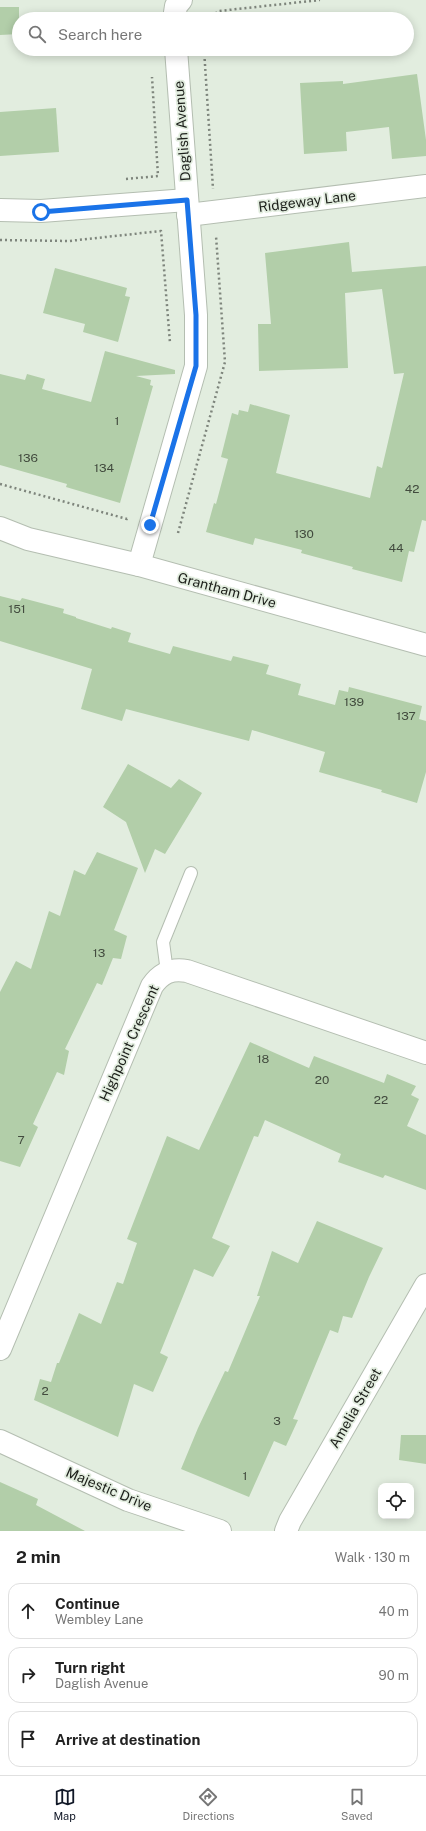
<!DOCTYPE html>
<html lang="en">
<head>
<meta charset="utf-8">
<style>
	:root { --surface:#fff; --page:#f6f6f6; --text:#222; --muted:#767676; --line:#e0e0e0; --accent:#111827 }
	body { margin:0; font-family:"Public Sans",sans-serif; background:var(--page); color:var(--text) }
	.controls { position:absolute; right:12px; bottom:12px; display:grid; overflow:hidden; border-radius:8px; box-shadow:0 2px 10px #0003 }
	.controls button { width:36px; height:36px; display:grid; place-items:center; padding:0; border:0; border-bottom:1px solid var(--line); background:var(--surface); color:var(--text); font:20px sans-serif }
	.stop { position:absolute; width:12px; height:12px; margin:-9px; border:3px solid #1a73e8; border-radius:50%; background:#fff }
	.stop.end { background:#1a73e8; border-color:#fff; box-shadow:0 1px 4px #0008 }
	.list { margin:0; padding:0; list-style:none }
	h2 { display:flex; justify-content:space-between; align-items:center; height:52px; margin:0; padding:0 16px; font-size:17px }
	h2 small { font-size:13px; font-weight:400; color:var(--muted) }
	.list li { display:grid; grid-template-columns:26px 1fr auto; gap:12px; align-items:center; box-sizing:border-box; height:56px; margin:0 8px 8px; padding:0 8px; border:1px solid var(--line); border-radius:12px }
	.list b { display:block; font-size:15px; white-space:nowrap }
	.list p { margin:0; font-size:13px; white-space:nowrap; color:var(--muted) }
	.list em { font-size:13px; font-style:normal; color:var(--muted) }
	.icon { flex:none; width:22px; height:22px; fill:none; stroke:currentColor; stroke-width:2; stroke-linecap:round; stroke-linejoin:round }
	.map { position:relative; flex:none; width:426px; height:1531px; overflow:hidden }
	.search { position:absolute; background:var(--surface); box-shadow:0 2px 10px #0003; left:12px; right:12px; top:12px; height:44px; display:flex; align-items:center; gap:10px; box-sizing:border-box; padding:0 14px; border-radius:22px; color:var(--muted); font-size:15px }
	.sheet { height:244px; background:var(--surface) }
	nav { display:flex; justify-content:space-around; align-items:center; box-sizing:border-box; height:56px; border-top:1px solid var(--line); background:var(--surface); font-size:11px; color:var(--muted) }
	nav a { display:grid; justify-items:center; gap:2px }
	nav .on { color:var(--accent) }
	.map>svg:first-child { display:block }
</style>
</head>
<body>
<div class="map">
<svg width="426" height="1531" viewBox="0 0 426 1531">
	<rect width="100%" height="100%" fill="#e2eddf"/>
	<g fill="#b2cea9">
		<path d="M0,7H19V34L0,35Z"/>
		<path d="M417,74L426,140V156L392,159L389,127L346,132L347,151L304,154L300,83L343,81V84Z"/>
		<path d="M56,108L59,152L0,156V112Z"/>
		<path d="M349,242L352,272L426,266V521L422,520L414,552L409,551L402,582L352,569L353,567L301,553L302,550L255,538L253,545L206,532L214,503L216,504L228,459L221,457L232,413L238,415L239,410L248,412L250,404L290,415L276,473L370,498L377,466L382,468L404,373L394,374L382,289L345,293L348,368L259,371L258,324H271L265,253Z"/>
		<path d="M55,268L127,288L125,296L130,297L118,342L83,332L85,324L43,313Z"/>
		<path d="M105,351L175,370V374L136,376L151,380L150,385L153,386L120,503L66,487L67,484L0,465V374L25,380L27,374L45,379L42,389L91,402Z"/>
		<path d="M0,596L20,601L22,598L64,609L63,613L76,617V618L111,629L112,627L131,633L128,642L170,654L173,646L231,661L233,656L269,665L266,674L301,684L298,695L335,705L339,690L348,692L349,687L422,706L419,719L426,721V772L417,803L381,792L382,790L319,772L325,752L252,730L249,741L126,709L122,721L81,709L92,669L0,641Z"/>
		<path d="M128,764L171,788L179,779L202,793L165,854L155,849L145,873L126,822L103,807Z"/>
		<path d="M97,852L138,868L114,930L127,936L121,959L113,958L102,985L97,983L65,1049L69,1051L64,1075L57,1072L33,1124L38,1127L20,1167L0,1161V992L16,961L31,969L49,911L60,916L74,870L85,875Z"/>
		<path d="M250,1042L309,1068L314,1056L384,1083L387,1074L416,1086L411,1095L419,1099L407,1126L426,1135V1190L385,1175L383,1178L338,1162L341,1154L265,1120L258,1137L254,1136L212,1238L230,1246L213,1277L194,1269L160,1353L168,1357L153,1392L134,1384L118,1437L34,1400L40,1379L51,1382L57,1363H59L79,1313L101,1324L117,1282L123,1284L137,1243L127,1239L167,1136L199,1150Z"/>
		<path d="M317,1221L383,1248L369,1277L352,1318L343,1316L338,1333L330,1330L293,1419L298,1420L286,1446L274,1441L249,1497L181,1469L198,1428L225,1371L228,1372L260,1296H257L272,1251L298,1263Z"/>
		<path d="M401,1435H426V1464L399,1460Z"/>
		<path d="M0,1482L38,1499L36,1505L85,1531H0Z"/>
	</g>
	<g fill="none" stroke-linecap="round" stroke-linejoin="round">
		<defs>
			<path id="lane" d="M167,972L163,942L191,873"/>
			<g id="street">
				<path d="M174,19L176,6L181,0"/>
				<path d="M0,210L41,211L187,200"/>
				<path d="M188,215L426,186"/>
				<path d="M139,565L196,366V315L176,49"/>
				<path d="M0,1349L152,986C161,973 171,968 187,971L426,1053"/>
				<path d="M0,1441L128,1500L220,1531"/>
				<path d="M286,1531L290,1521L426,1285"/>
			</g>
			<path id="secondary" d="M0,528L28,539L139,565L426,645"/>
		</defs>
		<use href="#lane" stroke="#b4beb1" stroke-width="14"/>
		<use href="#street" stroke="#b4beb1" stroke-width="24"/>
		<use href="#secondary" stroke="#b4beb1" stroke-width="24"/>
		<g stroke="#7e857c" stroke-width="2.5" stroke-dasharray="2 3" stroke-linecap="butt">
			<path d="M207,19L219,11L320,0"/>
			<path d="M204,49L213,189"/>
			<path d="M126,179L158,176L152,77"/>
			<path d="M0,240L69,241L161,231L170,343"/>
			<path d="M0,484L127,519L128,518"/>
			<path d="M178,533L225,362L216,236"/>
		</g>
		<use href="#lane" stroke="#fff" stroke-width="12"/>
		<use href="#street" stroke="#fff" stroke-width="22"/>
		<use href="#secondary" stroke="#fff" stroke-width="22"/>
	</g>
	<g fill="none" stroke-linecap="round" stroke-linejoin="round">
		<path stroke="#1a73e8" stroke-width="5" d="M41,212L187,200L196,315V366L150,525"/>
	</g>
	<g text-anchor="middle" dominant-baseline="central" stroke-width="3.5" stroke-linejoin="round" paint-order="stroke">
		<g font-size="12" fill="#424b3e">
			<text x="117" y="421">1</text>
			<text x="28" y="458">136</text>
			<text x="104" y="468">134</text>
			<text x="412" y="489">42</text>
			<text x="304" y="534">130</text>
			<text x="396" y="548">44</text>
			<text x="17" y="609">151</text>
			<text x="354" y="702">139</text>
			<text x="406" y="716">137</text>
			<text x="99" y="953">13</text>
			<text x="263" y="1059">18</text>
			<text x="322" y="1080">20</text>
			<text x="381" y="1100">22</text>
			<text x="21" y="1140">7</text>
			<text x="45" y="1391">2</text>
			<text x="277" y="1421">3</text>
			<text x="245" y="1476">1</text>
		</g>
		<g font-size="14" fill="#1c1f1a" stroke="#e2eddf">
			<text transform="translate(182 131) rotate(-94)">Daglish Avenue</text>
			<text transform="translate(307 201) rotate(-7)">Ridgeway Lane</text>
			<text transform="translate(227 590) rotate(15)">Grantham Drive</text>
			<text transform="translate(129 1043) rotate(-66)">Highpoint Crescent</text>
			<text transform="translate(355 1408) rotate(-60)">Amelia Street</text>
			<text transform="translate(109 1489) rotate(23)">Majestic Drive</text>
		</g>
	</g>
</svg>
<div class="controls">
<button><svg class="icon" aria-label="locate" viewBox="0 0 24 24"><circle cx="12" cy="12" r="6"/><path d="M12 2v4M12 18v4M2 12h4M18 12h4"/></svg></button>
</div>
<div class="stop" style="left:41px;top:212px"></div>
<div class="stop end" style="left:150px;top:525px"></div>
<div class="search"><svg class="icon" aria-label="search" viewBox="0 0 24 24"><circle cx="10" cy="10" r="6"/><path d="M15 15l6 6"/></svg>Search here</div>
</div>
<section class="sheet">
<h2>2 min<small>Walk · 130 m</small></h2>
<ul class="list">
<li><svg class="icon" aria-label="ahead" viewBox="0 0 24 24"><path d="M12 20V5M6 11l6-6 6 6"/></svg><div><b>Continue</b><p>Wembley Lane</p></div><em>40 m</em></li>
<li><svg class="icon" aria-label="right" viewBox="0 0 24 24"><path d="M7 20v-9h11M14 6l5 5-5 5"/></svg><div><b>Turn right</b><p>Daglish Avenue</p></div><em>90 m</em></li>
<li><svg class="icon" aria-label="arrive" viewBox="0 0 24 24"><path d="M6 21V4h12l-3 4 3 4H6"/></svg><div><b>Arrive at destination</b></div></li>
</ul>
</section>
<nav>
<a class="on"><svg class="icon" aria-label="map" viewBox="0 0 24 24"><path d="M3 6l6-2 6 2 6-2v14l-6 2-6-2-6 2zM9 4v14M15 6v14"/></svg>Map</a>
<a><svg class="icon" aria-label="directions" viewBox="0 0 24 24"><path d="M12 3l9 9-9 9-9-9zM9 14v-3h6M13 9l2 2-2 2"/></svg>Directions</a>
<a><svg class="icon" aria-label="saved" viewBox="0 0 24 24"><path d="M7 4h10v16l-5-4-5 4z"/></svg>Saved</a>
</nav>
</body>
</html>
